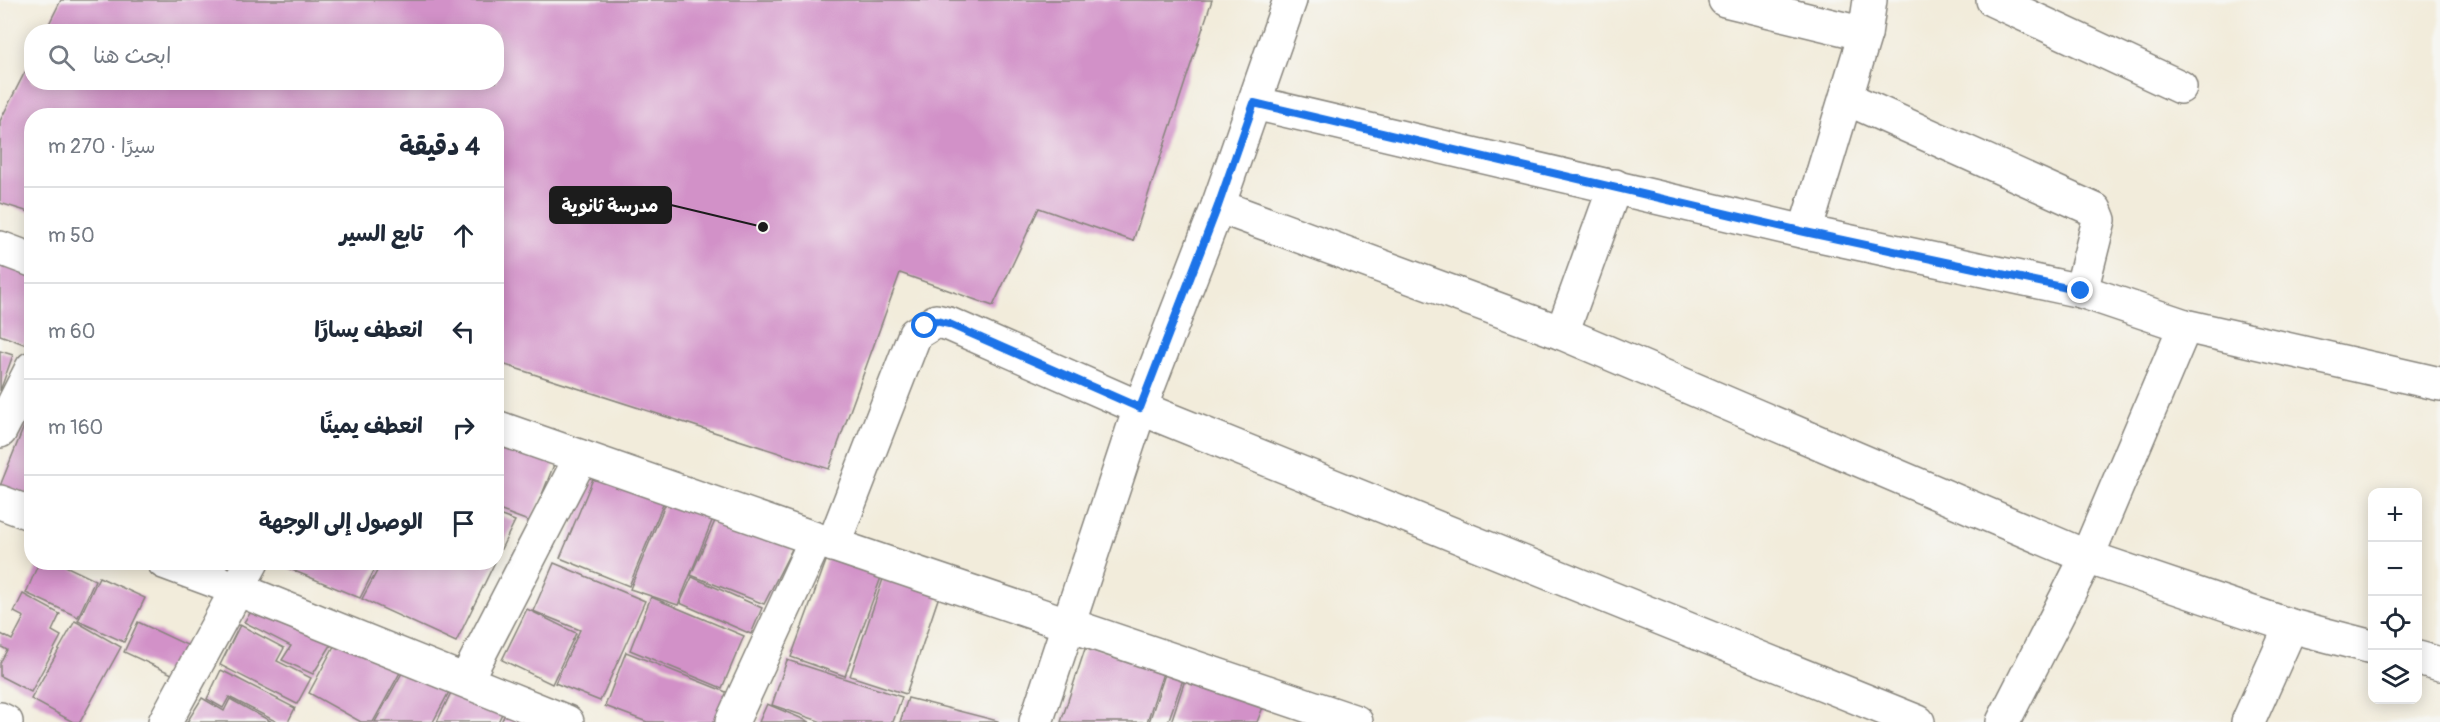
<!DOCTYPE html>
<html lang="ar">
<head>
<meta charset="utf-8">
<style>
	:root { --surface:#fff; --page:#f6f6f7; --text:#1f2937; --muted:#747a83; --line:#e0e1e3 }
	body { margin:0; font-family:Pangolin,"Playpen Sans Arabic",sans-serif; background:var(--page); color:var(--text); direction:rtl }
	.controls { position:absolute; right:18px; bottom:18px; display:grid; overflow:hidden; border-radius:12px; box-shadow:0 3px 15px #0003 }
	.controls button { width:54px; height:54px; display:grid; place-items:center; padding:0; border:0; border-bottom:2px solid var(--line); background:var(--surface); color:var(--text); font:30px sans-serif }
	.stop { position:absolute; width:18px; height:18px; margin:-14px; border:4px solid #1a73e8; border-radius:50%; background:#fff }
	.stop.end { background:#1a73e8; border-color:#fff; box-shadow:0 2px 6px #0008 }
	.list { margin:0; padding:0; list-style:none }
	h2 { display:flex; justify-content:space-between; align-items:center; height:78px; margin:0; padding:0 24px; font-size:26px }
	h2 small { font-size:20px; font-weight:400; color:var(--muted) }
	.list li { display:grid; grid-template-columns:39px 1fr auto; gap:18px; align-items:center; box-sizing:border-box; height:96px; padding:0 24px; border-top:2px solid var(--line) }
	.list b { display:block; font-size:22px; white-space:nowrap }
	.list em { font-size:20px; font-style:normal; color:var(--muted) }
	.icon { flex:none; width:33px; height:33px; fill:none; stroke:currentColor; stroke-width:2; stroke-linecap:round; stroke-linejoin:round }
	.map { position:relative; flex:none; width:2440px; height:722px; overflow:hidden; direction:ltr }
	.search { position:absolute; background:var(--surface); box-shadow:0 3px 15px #0003; left:24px; top:24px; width:480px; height:66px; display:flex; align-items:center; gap:15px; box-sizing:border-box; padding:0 21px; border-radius:24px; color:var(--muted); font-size:22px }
	.panel { position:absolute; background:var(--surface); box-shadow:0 3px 15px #0003; left:24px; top:108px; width:480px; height:462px; border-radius:24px; direction:rtl }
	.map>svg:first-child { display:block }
</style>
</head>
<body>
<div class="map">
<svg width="2440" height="722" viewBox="0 0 2440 722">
	<rect width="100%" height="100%" fill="#f6f6f2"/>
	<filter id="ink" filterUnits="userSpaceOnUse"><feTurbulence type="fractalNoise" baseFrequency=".0167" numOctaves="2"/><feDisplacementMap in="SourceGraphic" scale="12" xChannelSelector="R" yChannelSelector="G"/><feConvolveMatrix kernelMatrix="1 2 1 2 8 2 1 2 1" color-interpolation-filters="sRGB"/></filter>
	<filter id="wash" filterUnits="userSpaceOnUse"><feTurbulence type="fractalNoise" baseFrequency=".008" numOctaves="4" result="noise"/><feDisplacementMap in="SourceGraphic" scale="24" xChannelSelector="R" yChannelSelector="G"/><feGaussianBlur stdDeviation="1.35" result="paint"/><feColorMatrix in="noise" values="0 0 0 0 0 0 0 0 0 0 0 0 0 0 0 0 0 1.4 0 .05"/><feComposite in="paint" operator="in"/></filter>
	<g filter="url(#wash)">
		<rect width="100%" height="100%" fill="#f2ecdb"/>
		<g id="blocks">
			<g fill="#d291c8">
				<path d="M61,0H1212L1133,241L1039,208L993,306L900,273L829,469L496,362V116H32V213L0,203V121L32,58V82H496V32H45Z"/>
				<path d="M0,263L32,274V325L24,344L0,335Z"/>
				<path d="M0,351L13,355L0,391Z"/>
				<path d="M31,409L32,496L0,486Z"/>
				<path d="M496,433L557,457L531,522L496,509Z"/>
				<path d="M598,467L667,495L629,586L560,558Z"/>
				<path d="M670,493L716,511L678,605L630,589Z"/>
				<path d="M719,512L797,539L764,604L691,575Z"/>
				<path d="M496,514L515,521L496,559Z"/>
				<path d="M829,553L883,572L845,676L791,657Z"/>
				<path d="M39,562H57L95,580L78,617L26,593Z"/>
				<path d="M281,562H376L378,563L360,598L280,565Z"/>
				<path d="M382,562H495L456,642L362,599Z"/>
				<path d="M554,563L645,601L600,701L555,683L580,630L533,611Z"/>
				<path d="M99,577L145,598L124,642L78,621Z"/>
				<path d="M692,577L762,608L751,634L680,603Z"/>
				<path d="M883,579L941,590L906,694L850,676Z"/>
				<path d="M267,589L343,626L313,674L282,660L291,646L244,622Z"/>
				<path d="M23,594L60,614L52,631L61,636L31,692L0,676V663L7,650L0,646V636L1,634L12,640L24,617L14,612Z"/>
				<path d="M651,597L744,636L722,688L630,650Z"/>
				<path d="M527,609L576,633L552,684L502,660Z"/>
				<path d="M75,621L121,647L80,722H73L31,699Z"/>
				<path d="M138,622L187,645L174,675L124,652Z"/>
				<path d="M240,625L284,648L277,661L311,678L297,704L220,665Z"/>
				<path d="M341,633L403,667L373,722H361L309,693Z"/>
				<path d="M1086,646L1165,667L1147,722H1061Z"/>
				<path d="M626,652L731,694L720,722H647L605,706Z"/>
				<path d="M787,660L902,697L893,722H822L772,705Z"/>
				<path d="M407,664L452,686L433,722H375Z"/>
				<path d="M1168,665L1186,671L1168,722H1149Z"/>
				<path d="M221,670L295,708L288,722H277L229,697L223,708L207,699Z"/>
				<path d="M1188,671L1270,690L1257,722H1171Z"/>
				<path d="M456,682L506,705L498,722H437Z"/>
				<path d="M202,698L224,711L230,699L272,722H187Z"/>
				<path d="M908,698L998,721V722H900Z"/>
				<path d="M767,704L810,722H759Z"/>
				<path d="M509,706L541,722H501Z"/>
			</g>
		</g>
	</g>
	<g filter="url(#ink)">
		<use href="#blocks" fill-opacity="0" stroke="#87847c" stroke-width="1.5"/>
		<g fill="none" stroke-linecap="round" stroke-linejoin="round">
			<defs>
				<g id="minor">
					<path d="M1725,0L1865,34"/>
					<path d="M1993,0L2180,87"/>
					<path d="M1846,98L2095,210L2099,220L2081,291"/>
					<path d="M1254,103L1805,232L2081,291L2185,326L2440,384"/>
					<path d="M1218,206L1562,333L2087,557L2291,626L2372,647"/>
					<path d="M1805,232L1865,34L1870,0"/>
					<path d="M0,248L32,260"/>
					<path d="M1562,333L1615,186"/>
					<path d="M496,427L816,539L1356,722"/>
					<path d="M0,431L32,368"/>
					<path d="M0,502L32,514"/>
					<path d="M833,545L915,334L936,321L949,324L1140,408L1918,722"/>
					<path d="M164,562L237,589L567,722"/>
					<path d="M2418,658L2440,664"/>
					<path d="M466,680L581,457"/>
					<path d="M0,719L6,722"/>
					<path d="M165,722L252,562"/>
					<path d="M732,722L816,539"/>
					<path d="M1036,722L1140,408L1218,206L1290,0"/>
					<path d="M2003,722L2087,557L2185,326"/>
					<path d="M2248,722L2291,626"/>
				</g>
			</defs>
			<use href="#minor" stroke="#87847c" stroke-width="36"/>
			<use href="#minor" stroke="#fff" stroke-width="33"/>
		</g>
	</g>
	<g fill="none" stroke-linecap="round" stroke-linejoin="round" filter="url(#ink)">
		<path stroke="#1a73e8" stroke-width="8" d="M925,326L936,321L949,324L1140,408L1218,206L1254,103L1805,232L2081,291"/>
	</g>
	<path fill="none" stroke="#1c1c1c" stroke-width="2" d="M763 227L671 205"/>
	<circle fill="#1c1c1c" stroke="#f6f6f2" stroke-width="2" cx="763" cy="227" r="6"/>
	<rect fill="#1c1c1c" stroke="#1c1c1c" stroke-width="2" x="550" y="187" width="121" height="36" rx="6"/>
	<g font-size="18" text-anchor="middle" font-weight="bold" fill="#fff">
		<text x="610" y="212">مدرسة ثانوية</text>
	</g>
</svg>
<div class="controls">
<button>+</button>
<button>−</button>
<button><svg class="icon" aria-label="locate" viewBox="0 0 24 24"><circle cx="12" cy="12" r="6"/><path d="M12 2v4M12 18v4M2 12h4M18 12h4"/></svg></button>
<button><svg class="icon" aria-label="layers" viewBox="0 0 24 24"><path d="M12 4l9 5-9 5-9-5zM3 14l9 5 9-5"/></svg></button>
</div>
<div class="stop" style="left:925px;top:326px"></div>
<div class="stop end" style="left:2081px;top:291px"></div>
<div class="search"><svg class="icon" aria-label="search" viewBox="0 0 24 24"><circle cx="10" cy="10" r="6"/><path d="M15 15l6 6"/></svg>ابحث هنا</div>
<section class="panel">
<h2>4 دقيقة<small>سيرًا · 270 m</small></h2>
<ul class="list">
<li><svg class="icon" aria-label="ahead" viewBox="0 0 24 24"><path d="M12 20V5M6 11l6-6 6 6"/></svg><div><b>تابع السير</b></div><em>50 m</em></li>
<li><svg class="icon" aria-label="left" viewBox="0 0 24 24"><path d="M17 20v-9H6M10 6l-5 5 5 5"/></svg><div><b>انعطف يسارًا</b></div><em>60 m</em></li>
<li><svg class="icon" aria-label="right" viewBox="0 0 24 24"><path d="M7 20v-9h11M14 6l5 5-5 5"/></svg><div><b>انعطف يمينًا</b></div><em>160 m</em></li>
<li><svg class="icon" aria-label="arrive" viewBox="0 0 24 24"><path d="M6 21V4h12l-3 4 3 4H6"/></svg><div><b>الوصول إلى الوجهة</b></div></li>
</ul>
</section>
</div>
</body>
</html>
